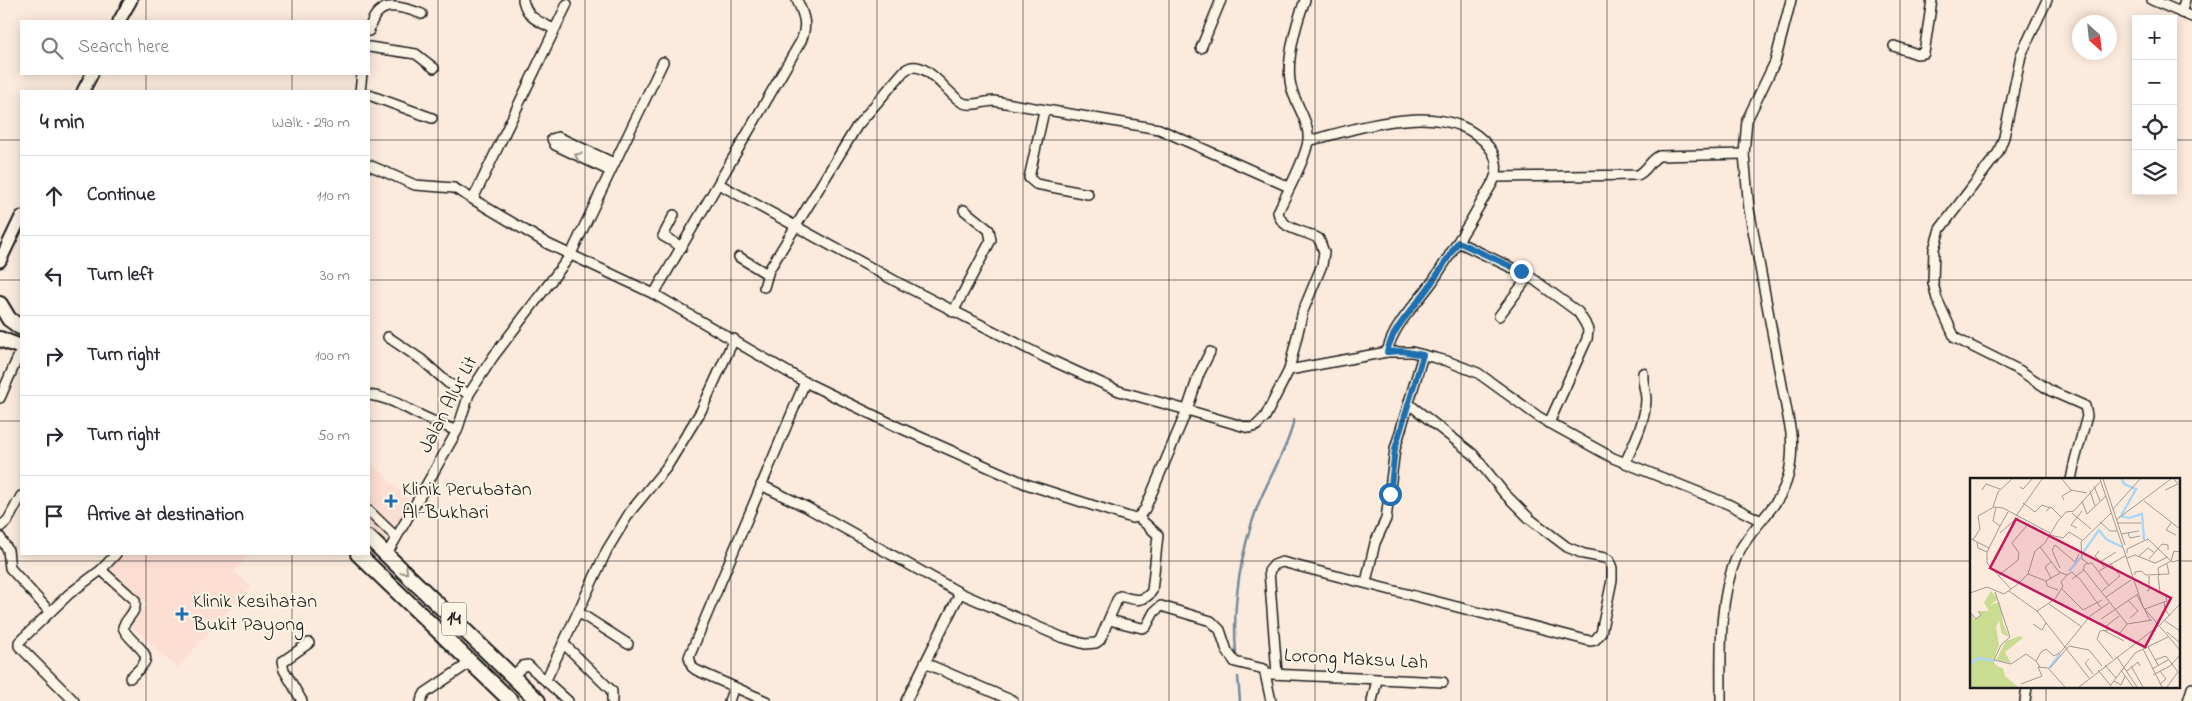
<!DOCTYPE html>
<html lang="en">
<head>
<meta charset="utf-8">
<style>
	:root { --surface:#fff; --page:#f7f7f7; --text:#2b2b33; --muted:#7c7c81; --line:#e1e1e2 }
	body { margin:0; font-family:"Indie Flower",sans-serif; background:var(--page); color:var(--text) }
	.controls { position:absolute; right:15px; top:15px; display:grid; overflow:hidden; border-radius:0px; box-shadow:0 2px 12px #0003 }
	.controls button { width:45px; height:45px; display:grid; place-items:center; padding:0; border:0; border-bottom:1px solid var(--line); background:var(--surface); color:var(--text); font:25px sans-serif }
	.compass { position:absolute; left:2072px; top:15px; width:45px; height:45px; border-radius:50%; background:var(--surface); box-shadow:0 2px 12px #0003; rotate:153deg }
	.stop { position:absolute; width:15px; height:15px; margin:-11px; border:4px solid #1f6fb2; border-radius:50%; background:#fff }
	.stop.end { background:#1f6fb2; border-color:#fff; box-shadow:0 1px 5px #0008 }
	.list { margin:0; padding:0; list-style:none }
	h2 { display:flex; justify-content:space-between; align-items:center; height:65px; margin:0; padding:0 20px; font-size:21px }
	h2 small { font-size:16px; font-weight:400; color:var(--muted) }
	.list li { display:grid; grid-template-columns:32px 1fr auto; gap:15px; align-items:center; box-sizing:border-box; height:80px; padding:0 20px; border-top:1px solid var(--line) }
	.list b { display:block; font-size:19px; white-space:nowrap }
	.list em { font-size:16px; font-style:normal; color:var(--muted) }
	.icon { flex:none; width:28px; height:28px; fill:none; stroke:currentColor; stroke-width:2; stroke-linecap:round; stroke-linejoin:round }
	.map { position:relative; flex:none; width:2192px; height:701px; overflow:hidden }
	.search { position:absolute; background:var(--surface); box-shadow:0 2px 12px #0003; left:20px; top:20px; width:350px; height:55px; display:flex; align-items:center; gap:12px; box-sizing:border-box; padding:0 18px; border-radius:0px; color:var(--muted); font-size:19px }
	.panel { position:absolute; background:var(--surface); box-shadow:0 2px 12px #0003; left:20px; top:90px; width:350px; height:465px; border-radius:0px }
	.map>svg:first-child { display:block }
</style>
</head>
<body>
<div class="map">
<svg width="2192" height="701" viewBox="0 0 2192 701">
	<rect width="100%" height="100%" fill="#fcebdd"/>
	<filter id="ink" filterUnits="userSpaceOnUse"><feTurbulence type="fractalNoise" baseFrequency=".02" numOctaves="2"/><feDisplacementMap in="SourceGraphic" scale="10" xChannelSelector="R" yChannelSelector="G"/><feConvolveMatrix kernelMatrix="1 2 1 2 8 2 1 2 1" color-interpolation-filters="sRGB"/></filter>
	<g filter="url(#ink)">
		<g fill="#fcded3">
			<path d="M369,460L415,507L393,549L369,526Z"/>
			<path d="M124,554H250L234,571L251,586L177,668L129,624L148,604L110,569Z"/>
		</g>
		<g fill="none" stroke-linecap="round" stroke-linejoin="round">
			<g stroke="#718c9f" stroke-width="2.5">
				<path d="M1236,652C1232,604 1241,550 1258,505C1269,477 1287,450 1294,420"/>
				<path d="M1238,677L1240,701"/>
			</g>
			<defs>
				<g id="minor">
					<path d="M523,0C527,18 538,21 554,29"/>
					<path d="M2047,0L2021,55L2004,137L1998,153L1940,229L1934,249L1933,283L1937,299L1955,338L2019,370L2051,391L2085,406L2087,416L2075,460L2071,480"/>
					<path d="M2152,0L2192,17"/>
					<path d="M2181,13L2185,0"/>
					<path d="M369,31C376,0 396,4 422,14"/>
					<path d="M1894,46L1917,54L1924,53L1932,0"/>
					<path d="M369,47L416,54L434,68"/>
					<path d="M1201,48L1221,0"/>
					<path d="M360,91L362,74"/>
					<path d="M369,95L432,118"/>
					<path d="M1044,111L1029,178L1036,184L1088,194"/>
					<path d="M1308,141C1360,128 1448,96 1489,147C1497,157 1499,170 1493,182C1474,216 1454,249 1433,281C1417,304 1394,323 1387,352"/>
					<path d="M369,165L415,185L454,188L548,244L654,294L805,382L898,427L1026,484L1132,518L1138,517L1145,509L1187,410L1249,428L1256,426L1265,417L1289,370L1303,311L1322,265L1324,252L1319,239C1306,230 1281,231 1278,212C1286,194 1305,161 1308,141C1310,123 1297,107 1292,90C1284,65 1296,24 1305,0"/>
					<path d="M610,171L555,145L552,139L558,137L614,163"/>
					<path d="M1496,177L1638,175C1648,170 1650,160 1659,156L1744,154"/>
					<path d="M719,184L897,282L1044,357L1119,391L1187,410L1199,374L1210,352"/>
					<path d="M473,199L567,4"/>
					<path d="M674,215L663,236L682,247"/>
					<path d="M1458,242L1529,276L1578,312L1585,323L1588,330L1587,339L1549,423"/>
					<path d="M739,257L767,274"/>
					<path d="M764,287L769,270L857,126L904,71C924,54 947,95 963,103C973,107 984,101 994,101L1159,129L1289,187"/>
					<path d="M654,294L801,41C808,25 804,15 797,0"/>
					<path d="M953,312L991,240L989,230L964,210"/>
					<path d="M1499,316L1529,276"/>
					<path d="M388,337L422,360L448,383L469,394"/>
					<path d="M1289,370L1387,352H1412L1447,361L1478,373L1539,417L1613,458L1728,504L1761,521"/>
					<path d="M369,395C391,398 401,406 420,415C432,421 445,426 457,431"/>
					<path d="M0,398L21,350"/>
					<path d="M1625,463C1634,443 1645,422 1646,400C1646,391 1642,383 1643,373"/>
					<path d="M761,485L806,507L960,593L1061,637L1085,644L1096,643L1100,640L1117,600L1120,596C1133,599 1143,604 1152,591L1158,535L1138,517"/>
					<path d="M369,511L396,537"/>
					<path d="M0,527L8,520L21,496"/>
					<path d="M0,537L8,550L10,568L50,612"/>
					<path d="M387,554L457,431L469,394L493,357L570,256L663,62"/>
					<path d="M101,570L135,600C137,613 127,617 123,627C126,640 152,651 144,663C141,668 135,673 130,678"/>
					<path d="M1366,582L1375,543L1386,519L1395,449L1423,355"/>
					<path d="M578,612L628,644"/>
					<path d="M1109,620L1142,628L1146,627L1154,612L1161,606L1211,621L1220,630L1227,651L1235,662L1264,669L1271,701"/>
					<path d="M563,643L612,691V701"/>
					<path d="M925,663L1013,701"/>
					<path d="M1271,674L1443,682"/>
					<path d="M1277,674L1269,571L1274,565L1282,562L1590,641L1595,640L1601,633L1612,580V568L1609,560L1605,558L1584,554L1567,547L1530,519L1504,493L1473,454L1409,404"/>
					<path d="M513,676L523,666L528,665L568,701"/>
					<path d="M546,680L607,550L630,512L666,468L701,411L734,339"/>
					<path d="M74,701L19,646V642L69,594L101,570L116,554"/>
					<path d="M302,701L284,670L282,662L309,643"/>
					<path d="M421,701L425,693L471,662"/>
					<path d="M729,701L734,687"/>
					<path d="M766,701L696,670L692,667L689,657L805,382"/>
					<path d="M906,701L960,593"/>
					<path d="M1372,701L1377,680"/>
					<path d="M1721,701C1721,654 1718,602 1736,558C1746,535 1765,519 1778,499C1791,479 1793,456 1791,433L1749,209L1744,154L1747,120L1775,62L1791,0"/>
					<path d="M2025,701L2027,687"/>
					<path d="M2188,701L2192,688"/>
				</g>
				<g id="major">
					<path d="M119,21L131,0"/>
					<path d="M83,91L92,74"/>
					<path d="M0,261L21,217"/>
				</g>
				<g id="highway">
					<path d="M0,304L9,319L20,327"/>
					<path d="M0,339L21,347"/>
					<path d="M369,538L538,701"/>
					<path d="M358,554L511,701"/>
				</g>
			</defs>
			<use href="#minor" stroke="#1c1c1c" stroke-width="12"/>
			<use href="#major" stroke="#1c1c1c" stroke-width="15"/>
			<use href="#highway" stroke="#1c1c1c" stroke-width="18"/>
			<use href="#minor" stroke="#fcf5e5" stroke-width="9"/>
			<use href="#major" stroke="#fcf5e5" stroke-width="11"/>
			<use href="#highway" stroke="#fcf5e5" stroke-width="14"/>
		</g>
		<defs><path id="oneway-chevron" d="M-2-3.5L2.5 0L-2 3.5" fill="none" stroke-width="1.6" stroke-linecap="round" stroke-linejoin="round" transform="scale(1.25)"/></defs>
		<g stroke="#97938b">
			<use href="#oneway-chevron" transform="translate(578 156) rotate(-155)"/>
			<use href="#oneway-chevron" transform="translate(405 571) rotate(44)"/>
		</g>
	</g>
	<g fill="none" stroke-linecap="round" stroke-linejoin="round" filter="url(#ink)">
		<path stroke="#1f6fb2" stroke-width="6" d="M1390,494L1395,449L1423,355L1402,351L1387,352C1393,327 1411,312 1425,292C1437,276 1447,259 1458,242L1521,271"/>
	</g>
	<path fill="none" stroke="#1c1c1c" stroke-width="1" stroke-opacity="0.55" d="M146,0V21M292,0V21M438,0V701M585,0V701M731,0V701M877,0V701M1023,0V701M1169,0V701M1315,0V701M1461,0V701M1607,0V701M1754,0V701M1900,0V701M2046,0V480M146,74V91M292,74V91M0,140H21M369,140H2136M2173,140H2192M0,280H21M369,280H2192M0,421H21M369,421H2192M146,554V701M292,554V701M0,561H1971M2178,561H2192M2046,687V701"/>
	<g fill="#1f6fb2" stroke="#fcf5e5" stroke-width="2">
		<path d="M388.5 493.5h5v5h5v5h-5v5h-5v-5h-5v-5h5z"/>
		<path d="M179.5 606.5h5v5h5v5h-5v5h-5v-5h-5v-5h5z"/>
	</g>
	<g text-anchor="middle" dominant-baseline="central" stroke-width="4" stroke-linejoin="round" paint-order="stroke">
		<rect fill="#fcf5e5" stroke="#5f5d58" stroke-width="1" x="441.5" y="602.5" width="25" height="33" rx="4"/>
		<g font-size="19" font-weight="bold" fill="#1c1c1c">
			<text x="454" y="619">14</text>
		</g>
		<g font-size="20" fill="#1c1c1c" stroke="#fcf5e5">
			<text transform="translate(449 405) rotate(-63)">Jalan Alur Lit</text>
			<text transform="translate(1356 660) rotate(3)">Lorong Maksu Lah</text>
		</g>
		<g font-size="20" fill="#1c1c1c" stroke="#fcf5e5" text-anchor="start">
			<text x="402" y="490">Klinik Perubatan<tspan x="402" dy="23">Al-Bukhari</tspan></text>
			<text x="193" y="602">Klinik Kesihatan<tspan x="193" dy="23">Bukit Payong</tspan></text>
		</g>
	</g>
	<g transform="translate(1970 478)">
		<rect width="210" height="210" fill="#fcebdd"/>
		<path d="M21,113L28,121L20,127L30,124L33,145L39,159L32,156L29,143L26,149L29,167L23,183L28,189L33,190L35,198L48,209H0V134L4,141L10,138L9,133H19L14,125ZM50,158L53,160L35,174L41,185L26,182L36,163Z" fill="#cadc91"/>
		<path fill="none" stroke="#aad7f6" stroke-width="2.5" d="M152,1L154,6L166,11L151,38L159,40L172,36L174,62M112,76L129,52L136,61L152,69M99,93L111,79M0,186L8,180L24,183M79,190L90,176"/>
		<path fill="none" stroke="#a29890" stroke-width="1" d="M92,1L101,12L117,15M130,1L173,129L210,172M133,1L155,67M124,8L130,23M50,9L53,11L62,1M12,12L16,6L30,11M195,12L208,6L204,1M120,13L125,28M94,22L92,18L102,12M112,23L117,36L136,18M174,23L210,51M53,25L65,34L72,27L80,30M23,29L28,14L42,1M143,31L170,1M76,33L81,29L91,39M102,35L121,51M46,38L72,1M146,42L201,1M130,44L140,53H147M148,45H171M201,45L196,52L206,57M30,48L38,34M107,50L101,47L112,33M30,55L48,39M158,55L160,60L170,58M151,56L169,53M80,57L93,60L99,54L112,62M0,60L7,64L8,70L17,74V85L41,111M3,62L10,51L8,38L24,29L33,30L80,55M7,64L19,70L17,74M70,69L89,94L97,97L102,94L106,98L114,92L157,146M19,70L30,48L23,43L26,29M129,73L125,78L134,89M157,75V71L178,61L202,84L210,82M168,79L178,70L185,75M157,80L165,77L185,85L198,79M179,81L192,66L198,67V72M130,84L146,74M119,86L112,81L111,64L141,35M90,90L82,72L85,67L105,84L109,76M113,92L115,86L122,85L139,108M129,93L155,78M58,96L76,103M165,97V94L171,93L176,97L199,96L197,86M28,98L48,82L49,75L42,65L59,45M188,98L190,114L195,116L197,123L194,124L195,132L200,138M189,98L188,90L201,83L204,73L210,74M81,100L75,89L81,84M102,101L106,98L110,101L131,130M76,103L77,108L88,112M76,103L90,95M91,110L113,132L132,122M39,113L67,133L119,200M132,113L150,98L140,85M177,113L179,112V98M25,114L40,159L31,167L24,182L41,186L56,176L66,183M0,115L17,109L34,116L48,106L58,96L65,73L75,65L88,43L96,34L104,33L130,4M167,117L180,142M136,119L161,102M158,122L168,133L160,140M79,126L112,149M175,131L194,124M67,133L85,121L93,108L91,104L97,97M0,134L6,141L11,137L8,133M131,141L168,116M195,143L210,153M63,146L72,152L76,145M137,147L138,152L130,153L127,161L143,181M189,148L210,126M135,149L149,138M133,152L154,163M146,153L150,155L157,146L182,142M197,154L210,165M178,169L188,187M173,171L192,209M119,172L132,188M147,179L167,209M119,181L115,185L123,196M185,182L196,178L208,194L197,209M135,187L146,200M161,188L173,209M70,189L66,183L71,174L76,171L84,178L90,175L120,138L139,125M80,190L99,168L119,172M182,191L198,182M128,192L141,208M151,192L163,209M157,193L168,184L170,188M183,197L200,188L210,177M144,203L151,207L155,198M51,206L72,198L68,189L78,190L95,209M190,206L196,201L190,193M140,208L165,175L198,159M109,209L188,148"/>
		<path fill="#c2185b" fill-opacity="0.15" stroke="#c2185b" stroke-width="2.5" d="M46,41L201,120L175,169L20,90Z"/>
		<rect width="210" height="210" fill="none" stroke="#1c1c1c" stroke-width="2.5"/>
	</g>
</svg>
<div class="controls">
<button>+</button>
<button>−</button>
<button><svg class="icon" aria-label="locate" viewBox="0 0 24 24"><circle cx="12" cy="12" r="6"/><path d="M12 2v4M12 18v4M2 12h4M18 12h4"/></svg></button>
<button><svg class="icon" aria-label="layers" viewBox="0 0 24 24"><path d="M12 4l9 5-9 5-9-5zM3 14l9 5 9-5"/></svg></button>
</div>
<svg class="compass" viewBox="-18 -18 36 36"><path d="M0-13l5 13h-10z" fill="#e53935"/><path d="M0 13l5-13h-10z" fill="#7c7c81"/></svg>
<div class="stop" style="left:1390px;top:494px"></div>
<div class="stop end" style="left:1521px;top:271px"></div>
<div class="search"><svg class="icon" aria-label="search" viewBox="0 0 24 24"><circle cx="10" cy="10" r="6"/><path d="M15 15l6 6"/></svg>Search here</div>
<section class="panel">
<h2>4 min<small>Walk · 290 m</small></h2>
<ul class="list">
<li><svg class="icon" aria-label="ahead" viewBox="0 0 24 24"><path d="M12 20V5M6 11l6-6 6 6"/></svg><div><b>Continue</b></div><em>110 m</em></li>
<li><svg class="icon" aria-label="left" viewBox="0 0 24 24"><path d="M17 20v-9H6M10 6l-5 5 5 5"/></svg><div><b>Turn left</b></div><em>30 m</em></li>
<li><svg class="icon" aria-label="right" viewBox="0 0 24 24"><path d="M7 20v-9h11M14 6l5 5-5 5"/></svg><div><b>Turn right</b></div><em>100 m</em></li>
<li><svg class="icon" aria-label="right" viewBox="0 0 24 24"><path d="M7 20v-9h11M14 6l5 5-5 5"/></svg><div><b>Turn right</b></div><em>50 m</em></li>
<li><svg class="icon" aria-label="arrive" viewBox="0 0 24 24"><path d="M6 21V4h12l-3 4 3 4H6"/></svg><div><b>Arrive at destination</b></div></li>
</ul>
</section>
</div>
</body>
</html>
